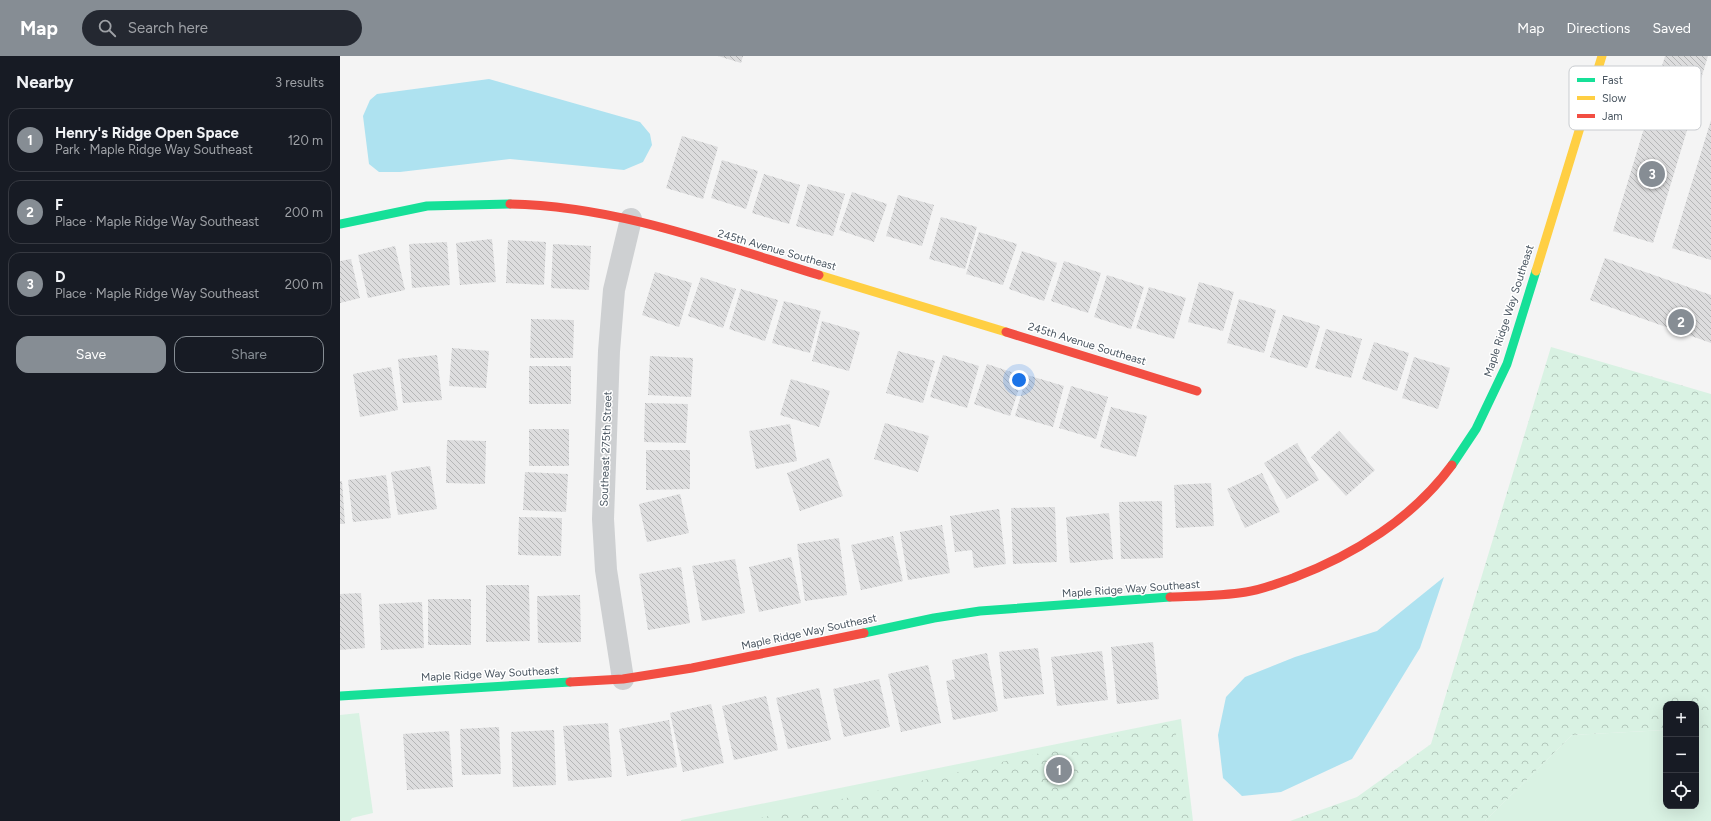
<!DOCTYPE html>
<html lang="en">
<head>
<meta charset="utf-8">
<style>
	:root { --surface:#171b24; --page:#242831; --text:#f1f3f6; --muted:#9ea1a6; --line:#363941; --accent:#868d94 }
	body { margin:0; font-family:Figtree,sans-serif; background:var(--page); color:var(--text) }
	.controls { position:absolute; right:12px; bottom:12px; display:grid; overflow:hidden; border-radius:8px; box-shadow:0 4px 16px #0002 }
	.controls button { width:36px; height:36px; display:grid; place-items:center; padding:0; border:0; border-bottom:1px solid var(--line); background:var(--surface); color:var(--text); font:20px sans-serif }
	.you { position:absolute; left:679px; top:324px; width:14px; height:14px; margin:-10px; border:3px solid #fff; border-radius:50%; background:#1a73e8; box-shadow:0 0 0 6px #1a73e833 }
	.badge { display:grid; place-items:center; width:26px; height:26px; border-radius:50%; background:var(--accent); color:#fff; font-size:13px; font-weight:700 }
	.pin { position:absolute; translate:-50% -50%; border:2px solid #fff; box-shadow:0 1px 4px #0006 }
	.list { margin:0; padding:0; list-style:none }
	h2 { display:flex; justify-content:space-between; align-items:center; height:52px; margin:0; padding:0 16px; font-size:17px }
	h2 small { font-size:13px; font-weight:400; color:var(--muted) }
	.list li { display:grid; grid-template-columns:26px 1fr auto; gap:12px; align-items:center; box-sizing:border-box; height:64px; margin:0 8px 8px; padding:0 8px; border:1px solid var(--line); border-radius:12px }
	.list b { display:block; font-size:15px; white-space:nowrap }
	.list p { margin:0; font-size:13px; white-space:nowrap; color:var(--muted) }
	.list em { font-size:13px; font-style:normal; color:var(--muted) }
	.actions { display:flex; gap:8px; padding:12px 16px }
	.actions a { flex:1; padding:9px 0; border:1px solid var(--accent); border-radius:12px; text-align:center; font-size:14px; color:var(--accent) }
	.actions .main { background:var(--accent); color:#fff }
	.icon { flex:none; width:22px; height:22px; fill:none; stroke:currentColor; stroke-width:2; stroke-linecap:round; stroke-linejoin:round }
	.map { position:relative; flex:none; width:1371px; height:765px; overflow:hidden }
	header { display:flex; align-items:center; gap:24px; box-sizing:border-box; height:56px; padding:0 20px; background:var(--accent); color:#fff }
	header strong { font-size:19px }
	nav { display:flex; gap:22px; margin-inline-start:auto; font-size:14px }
	.search { width:280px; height:36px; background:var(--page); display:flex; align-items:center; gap:10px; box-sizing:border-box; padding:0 14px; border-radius:22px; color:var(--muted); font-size:15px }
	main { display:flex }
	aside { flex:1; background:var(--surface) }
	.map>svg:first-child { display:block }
</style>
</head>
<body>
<header>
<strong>Map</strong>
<div class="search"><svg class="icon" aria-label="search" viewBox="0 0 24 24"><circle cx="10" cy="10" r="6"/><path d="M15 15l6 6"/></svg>Search here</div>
<nav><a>Map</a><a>Directions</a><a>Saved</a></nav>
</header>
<main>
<aside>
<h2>Nearby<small>3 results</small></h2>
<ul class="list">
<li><span class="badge">1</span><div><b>Henry's Ridge Open Space</b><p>Park · Maple Ridge Way Southeast</p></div><em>120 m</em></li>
<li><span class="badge">2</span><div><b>F</b><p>Place · Maple Ridge Way Southeast</p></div><em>200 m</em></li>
<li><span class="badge">3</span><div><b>D</b><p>Place · Maple Ridge Way Southeast</p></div><em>200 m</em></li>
</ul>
<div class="actions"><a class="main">Save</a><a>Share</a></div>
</aside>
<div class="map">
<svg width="1371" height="765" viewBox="0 0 1371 765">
	<defs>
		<pattern id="forest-crowns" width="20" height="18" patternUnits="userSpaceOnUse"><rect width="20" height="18" fill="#d9f2e3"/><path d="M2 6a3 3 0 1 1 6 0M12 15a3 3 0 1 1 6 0" fill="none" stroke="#b2c7bb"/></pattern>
		<pattern id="building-back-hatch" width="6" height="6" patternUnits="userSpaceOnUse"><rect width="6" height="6" fill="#ddddde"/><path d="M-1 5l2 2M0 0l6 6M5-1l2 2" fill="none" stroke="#b5b6b7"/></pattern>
	</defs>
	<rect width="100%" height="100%" fill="#f4f4f4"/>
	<g fill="#d9f2e3">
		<path d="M19,657L33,757L12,762L10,765H0V659Z"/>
		<path d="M841,663L853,765H341V764Z"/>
		<path d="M1356,672H1371V765H1145L1232,679L1326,674V750H1356Z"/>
	</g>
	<g fill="url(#forest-crowns)">
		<path d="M1211,291L1371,338V672H1356V648H1326V674L1232,679L1145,765H950L1017,741L1091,688Z"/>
		<path d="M834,666L850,765H407Z"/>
	</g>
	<g fill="#aee2f0">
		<path d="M149,23L300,66L310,78L312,89L303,106L284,114L170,103L60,116H39L29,108L23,60L30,44L37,38Z"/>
		<path d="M1104,521L1080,592L1012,703L941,736L902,740L883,722L878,679L886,641L905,621L955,601L1037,575Z"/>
	</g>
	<g fill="url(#building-back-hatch)">
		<path d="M378,0H403L401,7Z"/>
		<path d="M1325,0H1368L1352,52L1313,40Z"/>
		<path d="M1311,49L1351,61L1313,187L1273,175Z"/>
		<path d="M1371,64V204L1332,192Z"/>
		<path d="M342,80L378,91L363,143L326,132Z"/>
		<path d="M382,104L418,115L406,153L371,142Z"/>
		<path d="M424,118L460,129L449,168L412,157Z"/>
		<path d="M468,128L505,138L493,180L456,170Z"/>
		<path d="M512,136L547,148L534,186L499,174Z"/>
		<path d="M558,139L594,149L582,190L546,180Z"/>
		<path d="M601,161L637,171L625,213L589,203Z"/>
		<path d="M639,176L677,188L663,229L626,218Z"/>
		<path d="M152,183L156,226L120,229L116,187Z"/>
		<path d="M168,184L206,186L204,229L166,227Z"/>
		<path d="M107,186L110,229L72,232L69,188Z"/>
		<path d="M213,188L251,190L249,234L211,232Z"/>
		<path d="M55,190L65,234L28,242L18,199Z"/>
		<path d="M682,195L717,207L704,245L669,233Z"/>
		<path d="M1265,202L1371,239V287L1250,244Z"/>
		<path d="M11,203L20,242L0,247V205Z"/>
		<path d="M724,205L761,217L748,257L711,245Z"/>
		<path d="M315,216L352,227L339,271L302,259Z"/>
		<path d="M767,219L804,231L791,273L754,261Z"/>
		<path d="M361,221L396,233L383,272L348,260Z"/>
		<path d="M859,226L894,236L883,275L848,266Z"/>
		<path d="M809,231L846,242L834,283L796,272Z"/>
		<path d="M401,233L438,244L425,285L389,273Z"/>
		<path d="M899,243L936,254L924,297L887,287Z"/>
		<path d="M444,245L481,255L470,297L432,287Z"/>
		<path d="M943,259L980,270L967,312L930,301Z"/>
		<path d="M191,263L234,264L233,302H190Z"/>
		<path d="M482,265L520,276L509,315L472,305Z"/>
		<path d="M986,273L1022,283L1011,322L975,312Z"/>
		<path d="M1034,286L1069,297L1057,335L1022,323Z"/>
		<path d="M112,292L149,295L146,332L109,330Z"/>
		<path d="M558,295L595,305L583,347L546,337Z"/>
		<path d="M97,299L102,344L63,347L58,303Z"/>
		<path d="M603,299L639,310L627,352L590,341Z"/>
		<path d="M310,300L353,302L351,341L308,339Z"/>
		<path d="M1074,301L1110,312L1098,353L1062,342Z"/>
		<path d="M647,308L683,320L670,360L634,348Z"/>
		<rect x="189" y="310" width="42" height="38"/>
		<path d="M51,311L58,354L20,361L13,318Z"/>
		<path d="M687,319L724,330L713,371L675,360Z"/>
		<path d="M451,323L490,335L479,371L440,359Z"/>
		<path d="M731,330L768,341L756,383L719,372Z"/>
		<path d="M305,347L348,348L346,387L304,386Z"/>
		<path d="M771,351L807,360L796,401L760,391Z"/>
		<path d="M545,367L589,380L578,416L534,403Z"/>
		<path d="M450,368L457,405L416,413L409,375Z"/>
		<rect x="189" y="373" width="40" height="37"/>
		<path d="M999,375L1035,414L1006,440L971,401Z"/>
		<path d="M107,384L146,385L145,428L106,427Z"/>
		<path d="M957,387L979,424L947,443L924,407Z"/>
		<path d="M306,394H350V433L306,434Z"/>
		<path d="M489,402L503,440L460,455L447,417Z"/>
		<path d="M90,410L97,453L58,459L51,416Z"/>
		<path d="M185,416L228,418L226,456L183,454Z"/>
		<path d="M922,417L940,456L905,472L887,433Z"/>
		<path d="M46,419L51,462L13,466L8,424Z"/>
		<path d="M0,425H2L5,468H0Z"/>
		<path d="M871,427L874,470L836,472L834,429Z"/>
		<path d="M340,438L349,477L307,486L299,448Z"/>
		<path d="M822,445L823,502L781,503L779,446Z"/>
		<path d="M715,451L717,506L673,508L671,452Z"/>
		<path d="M659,453L666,508L634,512L632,494L615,496L610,460Z"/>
		<path d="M769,457L773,503L730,507L726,461Z"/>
		<path d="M179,461L222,462L221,500L178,499Z"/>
		<path d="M602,469L610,517L568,524L560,476Z"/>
		<path d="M553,480L563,525L521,534L511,489Z"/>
		<path d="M499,482L507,539L465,545L457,488Z"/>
		<path d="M451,501L461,547L419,556L409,511Z"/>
		<path d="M395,503L405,557L362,565L352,510Z"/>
		<path d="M341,511L350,567L308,574L299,518Z"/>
		<path d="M146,529H189L190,585L146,586Z"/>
		<path d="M21,537L25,592L0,594V538Z"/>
		<path d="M240,539L241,586L198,587L197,540Z"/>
		<rect x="88" y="543" width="43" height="46"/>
		<path d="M82,546L84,592L41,594L39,548Z"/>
		<path d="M813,586L819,643L777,648L771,591Z"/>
		<path d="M698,592L704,638L664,643L659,596Z"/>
		<path d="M762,595L768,644L717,650L711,601Z"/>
		<path d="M647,597L658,655L613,664L606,625L615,623L612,604Z"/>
		<path d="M588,609L601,667L561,676L548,618Z"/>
		<path d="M539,623L550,671L504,681L493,633Z"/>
		<path d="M479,632L491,684L448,693L436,642Z"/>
		<path d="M426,640L438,694L394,704L382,650Z"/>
		<path d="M371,648L384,707L343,716L330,657Z"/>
		<path d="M329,664L337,711L287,720L279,673Z"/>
		<path d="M268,667L272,721L228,725L223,670Z"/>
		<path d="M159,671L161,718L122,719L120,673Z"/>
		<path d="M214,674L216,729L173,731L171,676Z"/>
		<path d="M109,675L113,731L67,734L63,678Z"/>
	</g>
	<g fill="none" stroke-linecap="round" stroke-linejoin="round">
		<path stroke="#ced0d2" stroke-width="22" d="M283,623L266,514L263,463L269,295L274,234L291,163"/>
		<g stroke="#16e098" stroke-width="9">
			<path d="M0,168L87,150L170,148"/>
			<path d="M1112,409L1136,373L1167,308L1196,215"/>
			<path d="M524,577L594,562L640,555L830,541"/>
			<path d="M0,640L230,626"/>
		</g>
		<g stroke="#ffcf43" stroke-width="9">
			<path d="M1196,215L1262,0"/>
			<path d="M479,219L666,276"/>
		</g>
		<g stroke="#f24e42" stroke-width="9">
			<path d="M170,148C277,150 377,188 479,219"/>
			<path d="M666,276L857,335"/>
			<path d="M830,541C855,540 882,540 906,536C922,534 938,527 953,522C1014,499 1073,462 1112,409"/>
			<path d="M230,626L283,623L352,612L524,577"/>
		</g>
	</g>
	<g text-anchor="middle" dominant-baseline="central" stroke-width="3" stroke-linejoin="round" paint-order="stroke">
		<g font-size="11" fill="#4a5661" stroke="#fff">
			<text transform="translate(437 194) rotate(16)">245th Avenue Southeast</text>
			<text transform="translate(1169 255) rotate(-72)">Maple Ridge Way Southeast</text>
			<text transform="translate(747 288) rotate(17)">245th Avenue Southeast</text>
			<text transform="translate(266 393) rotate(-88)">Southeast 275th Street</text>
			<text transform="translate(791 533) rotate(-4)">Maple Ridge Way Southeast</text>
			<text transform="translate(469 576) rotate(-12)">Maple Ridge Way Southeast</text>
			<text transform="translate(150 618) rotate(-3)">Maple Ridge Way Southeast</text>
		</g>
	</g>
	<rect x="1229" y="10" width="132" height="64" rx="6" fill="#fff" stroke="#c9ccd0" stroke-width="1"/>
	<rect x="1237" y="22" width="18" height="4" fill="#16e098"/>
	<rect x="1237" y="40" width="18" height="4" fill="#ffcf43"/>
	<rect x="1237" y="58" width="18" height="4" fill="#f24e42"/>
	<g font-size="11" fill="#4a5661">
		<text x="1262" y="28">Fast</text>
		<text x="1262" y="46">Slow</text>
		<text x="1262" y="64">Jam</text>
	</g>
</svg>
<div class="controls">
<button>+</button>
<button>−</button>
<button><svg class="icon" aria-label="locate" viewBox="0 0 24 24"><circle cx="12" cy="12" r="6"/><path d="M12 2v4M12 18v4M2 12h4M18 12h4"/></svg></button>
</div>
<div class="you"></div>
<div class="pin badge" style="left:719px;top:714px">1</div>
<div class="pin badge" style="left:1341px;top:266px">2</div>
<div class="pin badge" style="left:1312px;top:118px">3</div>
</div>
</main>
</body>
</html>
